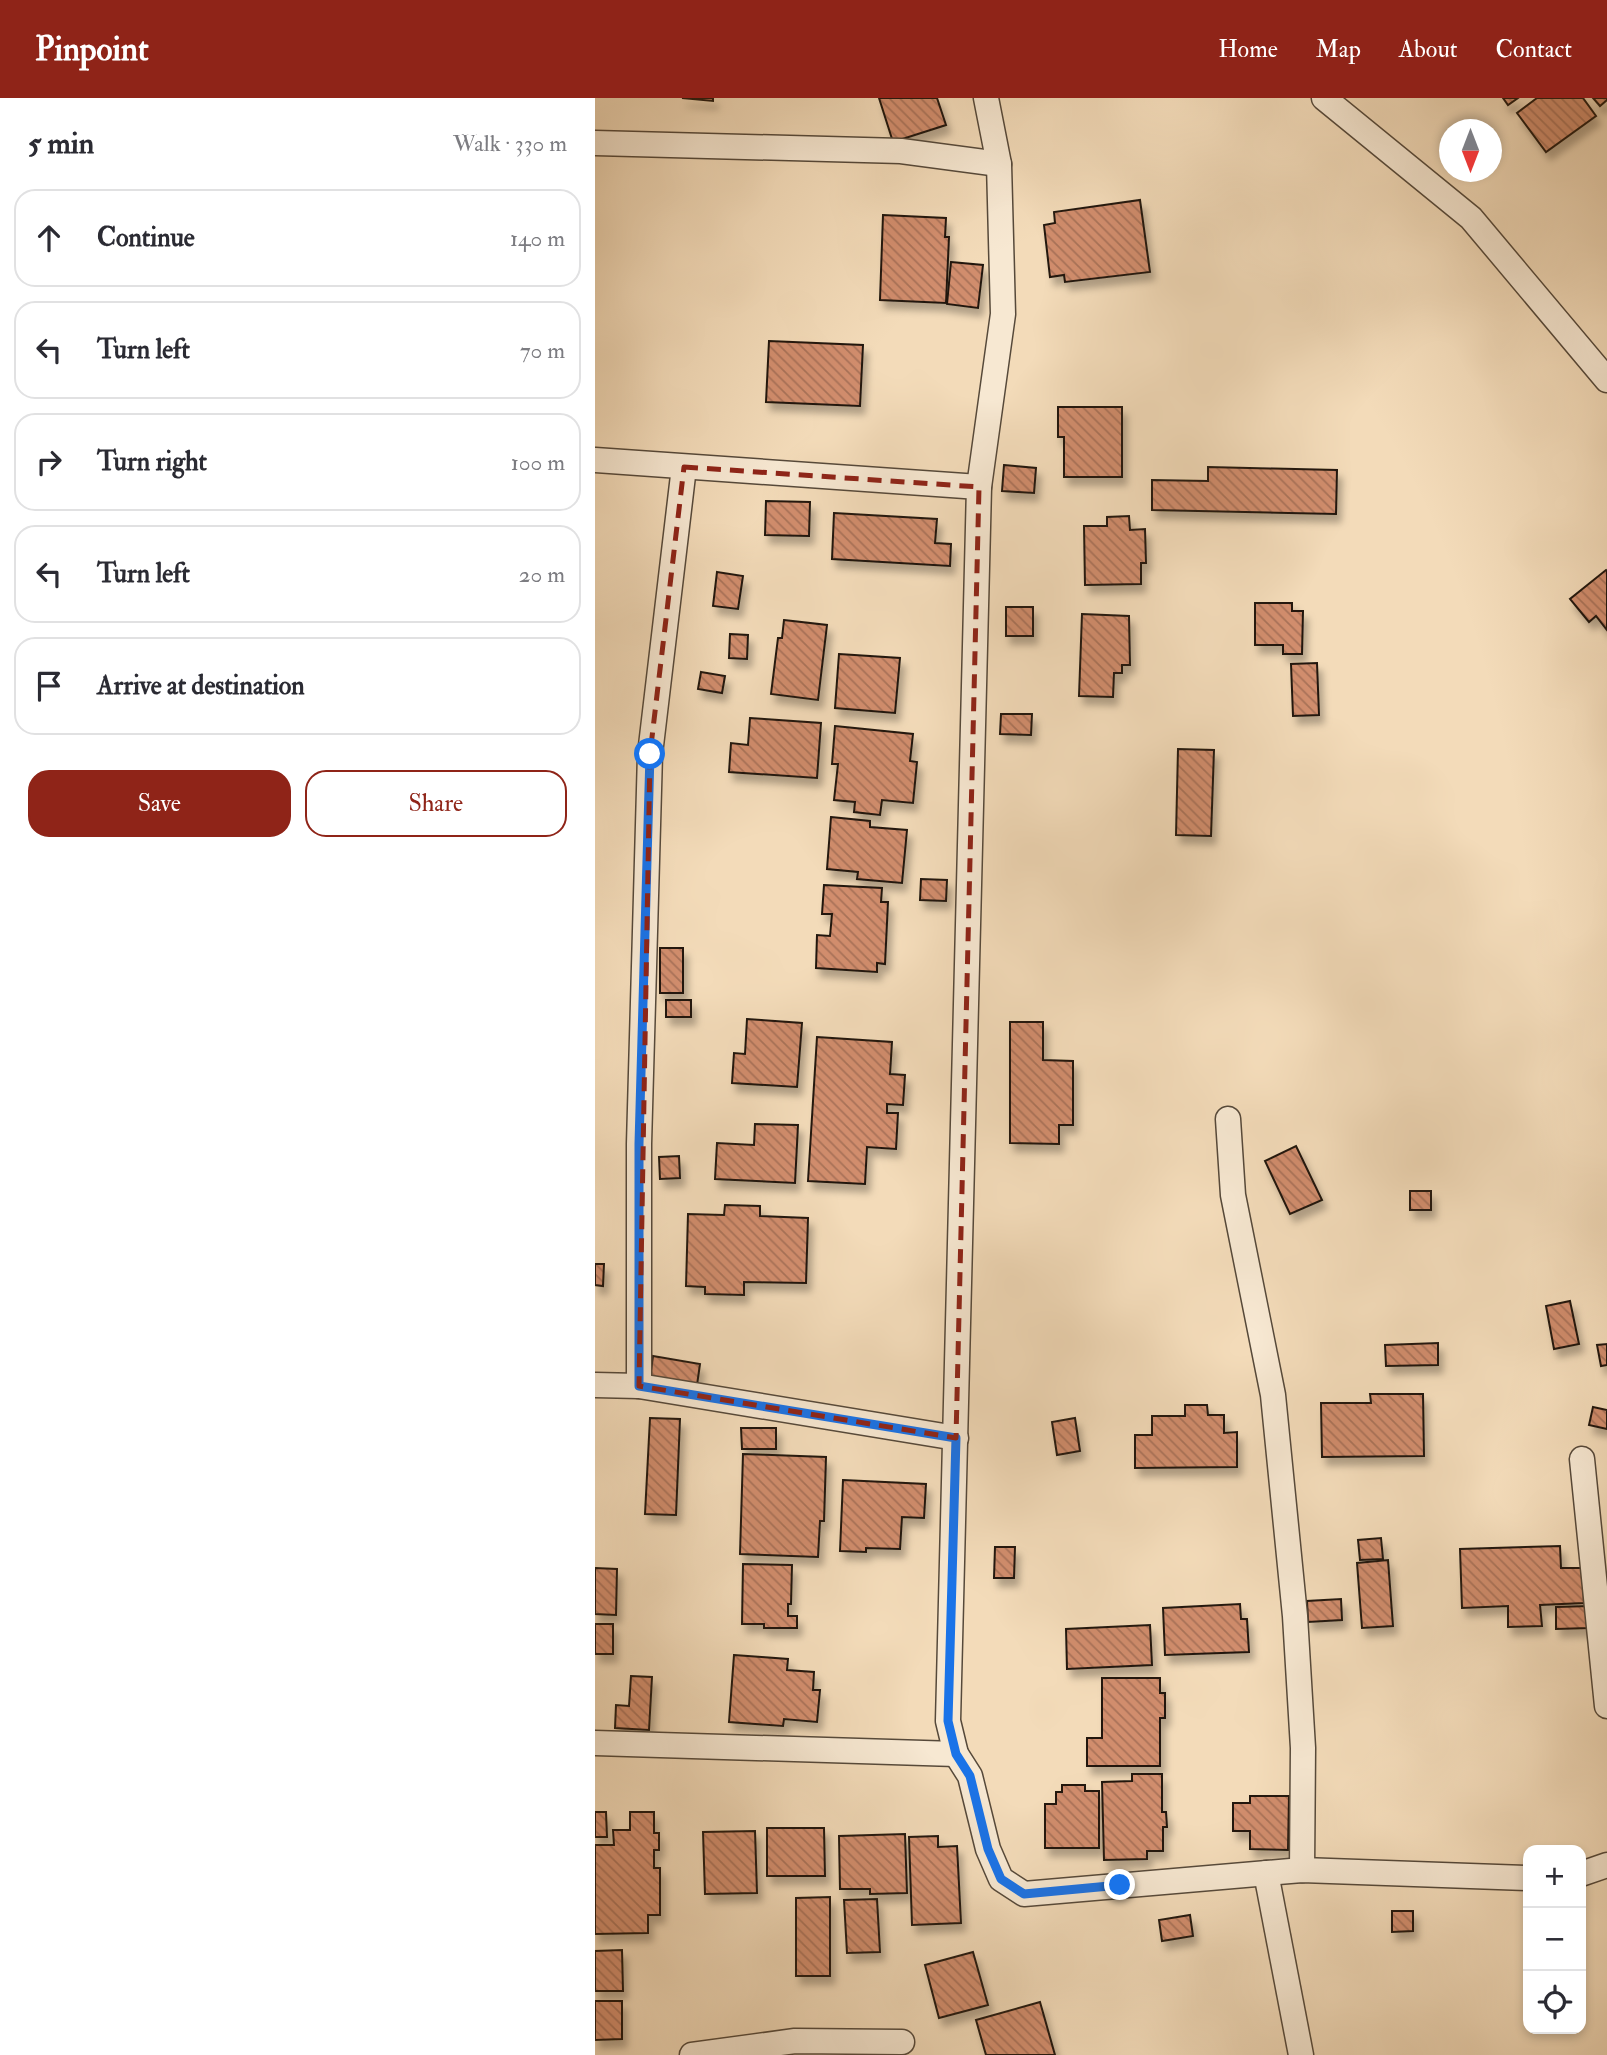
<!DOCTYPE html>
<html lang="en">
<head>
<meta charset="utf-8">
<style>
	:root { --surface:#fff; --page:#f2f2f3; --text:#2b2b33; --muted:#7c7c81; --line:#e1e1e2; --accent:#8f2418 }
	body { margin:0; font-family:"IM FELL Double Pica",serif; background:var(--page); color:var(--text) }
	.controls { position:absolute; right:21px; bottom:21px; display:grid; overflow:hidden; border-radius:14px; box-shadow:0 4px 10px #0003 }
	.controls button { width:63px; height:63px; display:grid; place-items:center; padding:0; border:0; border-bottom:2px solid var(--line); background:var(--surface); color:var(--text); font:35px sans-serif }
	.compass { position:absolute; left:844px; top:21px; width:63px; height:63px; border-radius:50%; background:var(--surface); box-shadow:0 4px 10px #0003; rotate:180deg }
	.stop { position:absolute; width:21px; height:21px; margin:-16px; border:5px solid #1a73e8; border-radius:50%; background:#fff }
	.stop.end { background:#1a73e8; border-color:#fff; box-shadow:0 2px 7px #0008 }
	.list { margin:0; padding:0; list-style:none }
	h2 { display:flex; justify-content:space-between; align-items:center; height:91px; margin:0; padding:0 28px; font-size:30px }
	h2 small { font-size:23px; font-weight:400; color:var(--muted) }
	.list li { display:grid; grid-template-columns:46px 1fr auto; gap:21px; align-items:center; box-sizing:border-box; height:98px; margin:0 14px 14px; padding:0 14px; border:2px solid var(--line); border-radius:21px }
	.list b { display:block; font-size:26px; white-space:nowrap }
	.list em { font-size:23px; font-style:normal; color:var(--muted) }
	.actions { display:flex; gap:14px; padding:21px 28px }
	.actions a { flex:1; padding:16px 0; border:2px solid var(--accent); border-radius:21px; text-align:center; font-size:24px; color:var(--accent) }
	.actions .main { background:var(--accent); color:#fff }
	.icon { flex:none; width:38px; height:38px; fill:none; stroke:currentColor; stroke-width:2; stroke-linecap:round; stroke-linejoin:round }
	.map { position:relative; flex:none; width:1012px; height:1957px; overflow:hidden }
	header { display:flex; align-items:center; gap:42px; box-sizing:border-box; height:98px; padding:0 35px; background:var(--accent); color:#fff }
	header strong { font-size:33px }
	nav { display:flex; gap:38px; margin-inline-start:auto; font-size:24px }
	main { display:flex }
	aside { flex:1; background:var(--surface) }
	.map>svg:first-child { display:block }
</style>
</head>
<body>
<header>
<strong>Pinpoint</strong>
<nav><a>Home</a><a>Map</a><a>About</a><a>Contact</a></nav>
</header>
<main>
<aside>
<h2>5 min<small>Walk · 330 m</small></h2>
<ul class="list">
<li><svg class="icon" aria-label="ahead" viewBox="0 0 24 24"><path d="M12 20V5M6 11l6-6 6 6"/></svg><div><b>Continue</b></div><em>140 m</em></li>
<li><svg class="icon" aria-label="left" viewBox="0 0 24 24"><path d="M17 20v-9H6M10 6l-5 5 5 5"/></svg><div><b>Turn left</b></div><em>70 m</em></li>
<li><svg class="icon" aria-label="right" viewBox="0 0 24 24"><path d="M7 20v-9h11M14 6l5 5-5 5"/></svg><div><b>Turn right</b></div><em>100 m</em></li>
<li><svg class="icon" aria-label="left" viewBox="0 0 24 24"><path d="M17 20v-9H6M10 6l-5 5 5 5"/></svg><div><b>Turn left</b></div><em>20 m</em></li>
<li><svg class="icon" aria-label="arrive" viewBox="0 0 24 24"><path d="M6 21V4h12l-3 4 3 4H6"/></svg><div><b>Arrive at destination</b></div></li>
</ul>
<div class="actions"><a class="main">Save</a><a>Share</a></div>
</aside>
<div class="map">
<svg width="1012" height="1957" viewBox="0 0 1012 1957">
	<defs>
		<pattern id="building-back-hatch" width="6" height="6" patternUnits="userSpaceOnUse" patternTransform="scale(1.75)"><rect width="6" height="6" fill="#d18d6d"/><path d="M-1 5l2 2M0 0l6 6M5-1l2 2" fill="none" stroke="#a97258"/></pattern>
		<filter id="shadow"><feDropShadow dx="4.5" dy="8" stdDeviation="3.5" flood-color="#0004"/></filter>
	</defs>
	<rect width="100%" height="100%" fill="#f3dbb9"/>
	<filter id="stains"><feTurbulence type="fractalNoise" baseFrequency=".00286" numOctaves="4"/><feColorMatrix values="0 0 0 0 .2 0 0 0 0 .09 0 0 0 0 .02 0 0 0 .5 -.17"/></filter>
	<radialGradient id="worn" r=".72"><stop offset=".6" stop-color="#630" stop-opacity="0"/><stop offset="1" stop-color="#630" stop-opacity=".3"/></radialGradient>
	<g fill="url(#building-back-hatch)" stroke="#21180f" stroke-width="2" filter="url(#shadow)">
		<path d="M87,0H118V3Z"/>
		<path d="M284,0H342L351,27L298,44Z"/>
		<path d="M908,0H923L913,7Z"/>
		<path d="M942,0H988L1001,18L951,54L922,15Z"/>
		<path d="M998,0H1012V2L1005,8Z"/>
		<path d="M545,102L555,174L470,184L469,177L455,179L449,127L460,125L459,114Z"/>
		<path d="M288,117L351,120L350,139H354L351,205L285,202Z"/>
		<path d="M356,164L388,167L383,210L352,206Z"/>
		<path d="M174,243L268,247L265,308L171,304Z"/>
		<path d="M463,309H527V379H469V339H463Z"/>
		<path d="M409,367L441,370L439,395L407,393Z"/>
		<path d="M613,369L742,372L741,416L557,412V382L613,383Z"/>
		<path d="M171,403L215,404L214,438L170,437Z"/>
		<path d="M239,415L342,421L340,445L356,446L355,468L237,461Z"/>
		<path d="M534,418L535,432L550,431L551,465H546V486L490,487L489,428H512V419Z"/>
		<path d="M1011,472L1012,473V532L1001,518L994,524L975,501Z"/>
		<path d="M122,474L148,478L143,511L118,508Z"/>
		<path d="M660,505H697V513H708L707,556H688V547H660Z"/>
		<rect x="411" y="509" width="27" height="29"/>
		<path d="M487,516L534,518L535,567H527V575H519L518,599L484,598Z"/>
		<path d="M189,522L232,527L223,602L176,596L183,540H187Z"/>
		<path d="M135,536L153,537L152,561L134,560Z"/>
		<path d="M244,556L305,560L300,615L240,610Z"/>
		<path d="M722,565L724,617L698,618L696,566Z"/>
		<path d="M106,574L130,578L127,595L103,591Z"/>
		<path d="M406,616H437L436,637L405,636Z"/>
		<path d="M155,620L226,625L222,680L134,674L136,645L153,647Z"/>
		<path d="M240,628L318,636L315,663L322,664L318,705L287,702L285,717L259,714L260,704L239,702L243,666H237Z"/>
		<path d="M583,651L619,652L616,738L581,737Z"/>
		<path d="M236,719L275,723V729L312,732L307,785L262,781L263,774L232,771Z"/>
		<path d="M326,781L352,782L351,803L325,802Z"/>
		<path d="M229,787L287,790L286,804H293L290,866L282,865V874L221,870L222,837L235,838L237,816H227Z"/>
		<rect x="65" y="850" width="23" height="45"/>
		<rect x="71" y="902" width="25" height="17"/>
		<path d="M152,921L207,925L202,989L137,985L139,955L150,956Z"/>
		<path d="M415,924H448V962L478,963V1027H464V1046L415,1045Z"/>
		<path d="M222,939L297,944L295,976L310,977L308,1007L292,1006V1015H303L301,1051L272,1049L270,1086L213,1083Z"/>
		<path d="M160,1026L203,1027L200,1085L120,1081L122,1045L159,1047Z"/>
		<path d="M701,1048L727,1102L695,1116L670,1063Z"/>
		<path d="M84,1058L85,1080L65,1081L64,1059Z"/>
		<rect x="815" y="1093" width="21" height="19"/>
		<path d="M130,1107L165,1108V1118L213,1120L211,1185L149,1184V1197L110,1196V1189L91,1188L93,1116L129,1117Z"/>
		<path d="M0,1166H9L8,1188L0,1187Z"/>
		<path d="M975,1203L984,1246L959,1251L951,1208Z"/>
		<path d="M843,1245V1267L791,1268L790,1247Z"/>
		<path d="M1012,1246V1267L1006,1268L1002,1247Z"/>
		<path d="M58,1258L105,1266L102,1287L55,1280Z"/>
		<path d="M775,1296H828L829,1358L727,1359L726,1305H776Z"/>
		<path d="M590,1307H612L613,1317H629V1335L642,1334V1369L540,1370V1337H557V1318H590Z"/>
		<path d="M998,1309L1012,1312V1331L994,1327Z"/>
		<path d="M55,1320L85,1321L81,1417L50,1416Z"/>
		<path d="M480,1320L485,1353L462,1357L457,1324Z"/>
		<path d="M146,1330H181V1351H147Z"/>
		<path d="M148,1356L231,1359L229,1423H225L223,1459L145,1456Z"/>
		<path d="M248,1382L331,1386L329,1420L307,1419L305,1451L271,1450V1454L245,1453Z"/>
		<path d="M786,1440L788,1461L765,1462L763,1442Z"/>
		<path d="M965,1448L966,1470H988L989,1505L945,1507L947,1528L913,1529V1508L867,1510L865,1451Z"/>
		<path d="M400,1449H420L419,1480H399Z"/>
		<path d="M793,1462L798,1528L767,1530L762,1465Z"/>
		<path d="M148,1466L197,1467L196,1506H193V1518H202V1530H169V1526H147Z"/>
		<path d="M0,1470L22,1471L21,1517L0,1516Z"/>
		<path d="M746,1501L747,1522L713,1524L712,1503Z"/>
		<path d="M645,1506L646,1521H652L654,1554L570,1557L568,1510Z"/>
		<path d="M994,1508V1530L961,1531V1509Z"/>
		<rect x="0" y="1526" width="18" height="30"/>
		<path d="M555,1527L557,1567L472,1571L471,1531Z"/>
		<path d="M139,1557L193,1561L192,1572L219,1574L218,1592H225L222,1624L189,1621L188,1628L134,1624Z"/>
		<path d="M36,1578L57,1579L54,1632L20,1630L21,1607L34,1608Z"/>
		<path d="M507,1580H565V1595H570V1620H565V1668H492V1640H507Z"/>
		<path d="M537,1676H567V1714H571L572,1729H568V1753H552V1761L509,1762L507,1684L537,1683Z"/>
		<path d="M467,1687H490V1693H504V1750H450V1706H461V1694H467Z"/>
		<path d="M655,1698H694L693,1752L655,1751V1733H638V1705H655Z"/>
		<path d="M0,1714H11L12,1739H0Z"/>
		<path d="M35,1714H59V1735H64V1752H59V1770H65V1817H53V1835L0,1836V1747H19L18,1732H35Z"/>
		<path d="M172,1730H229L230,1778H172Z"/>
		<path d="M160,1733L162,1795L110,1796L108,1734Z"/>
		<path d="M310,1736L312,1795L275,1796V1791H245L244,1738Z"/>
		<path d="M343,1738V1749L362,1748L366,1825L317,1827L314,1739Z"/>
		<path d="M235,1799V1878H201V1800Z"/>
		<path d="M282,1801L285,1854L252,1855L249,1802Z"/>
		<path d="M797,1813H818V1833L797,1834Z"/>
		<path d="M595,1817L598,1838L567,1843L564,1822Z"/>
		<path d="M27,1852L28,1893H0V1853Z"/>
		<path d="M378,1854L393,1907L344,1920L330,1867Z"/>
		<path d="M0,1903H27V1941L0,1942Z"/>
		<path d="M445,1904L460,1957H391L381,1922Z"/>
	</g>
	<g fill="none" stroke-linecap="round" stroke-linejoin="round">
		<defs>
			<g id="street">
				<path d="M391,0L404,66L408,216L384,389L353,1623L361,1656L375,1678L393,1751L406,1781L429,1796L707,1772L933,1780"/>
				<path d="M729,0L876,120L1012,282"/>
				<path d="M0,45L306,53L404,66"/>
				<path d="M0,362L384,389"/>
				<path d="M633,1021L638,1097L678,1297L700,1518L708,1650L707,1772"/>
				<path d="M0,1287L44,1288L361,1340"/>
				<path d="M44,1288V1046L55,656L89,369"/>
				<path d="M987,1361L1012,1608"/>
				<path d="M0,1645L361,1656"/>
				<path d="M671,1775L706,1957"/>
				<path d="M986,1776L1012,1767"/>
				<path d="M97,1957L200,1943L307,1944"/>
			</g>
		</defs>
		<use href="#street" stroke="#56493a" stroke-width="27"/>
		<use href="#street" stroke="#f7e8d2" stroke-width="24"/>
	</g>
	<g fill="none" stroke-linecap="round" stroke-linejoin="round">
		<path stroke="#1a73e8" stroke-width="9" d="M55,656L44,1046V1288L361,1340L353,1623L361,1656L375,1678L393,1751L406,1781L429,1796L525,1787"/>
	</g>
	<path fill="none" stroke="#8f2418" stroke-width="5" stroke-dasharray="14 9" stroke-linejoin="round" d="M89,369L384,389L361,1340L44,1288L55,656Z"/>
	<rect width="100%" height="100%" filter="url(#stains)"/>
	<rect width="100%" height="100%" fill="url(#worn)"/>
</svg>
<div class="controls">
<button>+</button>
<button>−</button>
<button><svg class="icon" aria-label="locate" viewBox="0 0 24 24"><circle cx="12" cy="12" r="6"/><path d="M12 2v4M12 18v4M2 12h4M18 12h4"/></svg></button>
</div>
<svg class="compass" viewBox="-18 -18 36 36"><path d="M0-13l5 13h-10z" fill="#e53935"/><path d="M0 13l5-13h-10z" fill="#7c7c81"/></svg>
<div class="stop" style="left:55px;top:656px"></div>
<div class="stop end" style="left:525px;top:1787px"></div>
</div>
</main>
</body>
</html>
